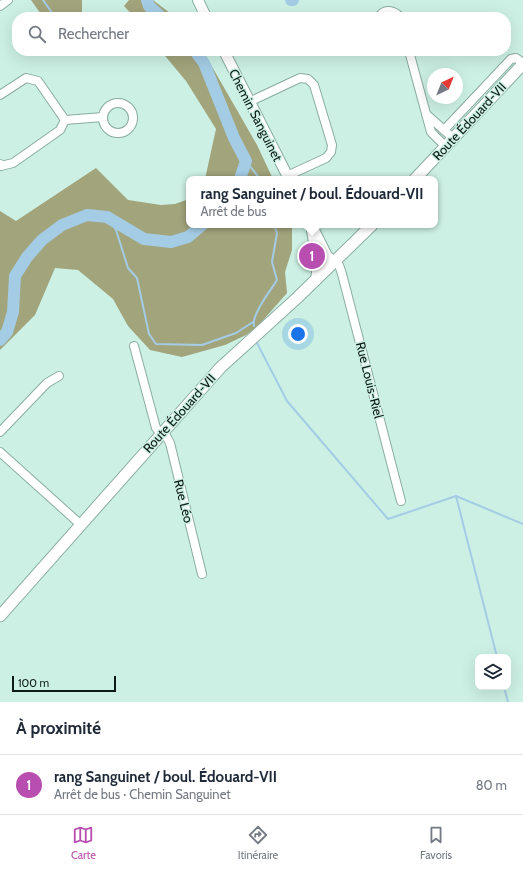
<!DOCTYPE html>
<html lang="fr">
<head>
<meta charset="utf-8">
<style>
	:root { --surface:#fff; --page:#f2f2f3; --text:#1f2937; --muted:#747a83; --line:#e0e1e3; --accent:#b84eaf }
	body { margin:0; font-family:Cabin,sans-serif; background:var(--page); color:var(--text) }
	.controls { position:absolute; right:12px; bottom:12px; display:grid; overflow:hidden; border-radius:8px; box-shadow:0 4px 16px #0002 }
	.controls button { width:36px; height:36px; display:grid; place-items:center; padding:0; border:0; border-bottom:1px solid var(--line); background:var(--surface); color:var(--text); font:20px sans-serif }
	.compass { position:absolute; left:427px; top:68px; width:36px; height:36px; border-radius:50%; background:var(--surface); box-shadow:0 4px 16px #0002; rotate:43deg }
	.scale { position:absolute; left:12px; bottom:10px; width:104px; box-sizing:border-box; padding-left:4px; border:2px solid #0d1a16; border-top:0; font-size:11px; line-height:14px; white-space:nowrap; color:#0d1a16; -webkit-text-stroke:3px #ccf0e4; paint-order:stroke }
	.you { position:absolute; left:298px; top:334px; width:14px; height:14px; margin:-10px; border:3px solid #fff; border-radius:50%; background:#1a73e8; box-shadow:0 0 0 6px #1a73e833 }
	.badge { display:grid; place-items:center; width:26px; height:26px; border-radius:50%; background:var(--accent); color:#fff; font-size:13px; font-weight:700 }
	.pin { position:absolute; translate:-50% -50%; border:2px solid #fff; box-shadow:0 1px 4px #0006 }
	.popup { position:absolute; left:186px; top:176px; width:252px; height:52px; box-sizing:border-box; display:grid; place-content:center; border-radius:8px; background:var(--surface); filter:drop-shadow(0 1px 3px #0005); font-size:13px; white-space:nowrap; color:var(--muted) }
	.popup b { font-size:15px; color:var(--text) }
	.popup::after { content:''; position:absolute; left:50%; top:100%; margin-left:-8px; border:8px solid transparent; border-top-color:var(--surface) }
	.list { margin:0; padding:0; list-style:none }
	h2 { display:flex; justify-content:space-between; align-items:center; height:52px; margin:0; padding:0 16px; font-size:17px }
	h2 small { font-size:13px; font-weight:400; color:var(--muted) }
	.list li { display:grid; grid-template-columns:26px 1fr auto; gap:12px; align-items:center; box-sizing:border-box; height:60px; padding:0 16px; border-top:1px solid var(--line) }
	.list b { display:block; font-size:15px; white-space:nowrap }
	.list p { margin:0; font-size:13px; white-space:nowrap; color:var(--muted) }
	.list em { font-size:13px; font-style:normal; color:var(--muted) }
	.icon { flex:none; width:22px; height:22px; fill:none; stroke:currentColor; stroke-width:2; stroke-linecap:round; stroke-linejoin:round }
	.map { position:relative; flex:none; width:523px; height:702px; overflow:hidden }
	.search { position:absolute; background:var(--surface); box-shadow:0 4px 16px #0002; left:12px; right:12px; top:12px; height:44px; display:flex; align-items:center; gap:10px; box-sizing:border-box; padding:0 14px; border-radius:16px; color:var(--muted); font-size:15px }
	.sheet { height:112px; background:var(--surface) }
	nav { display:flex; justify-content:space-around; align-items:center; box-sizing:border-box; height:56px; border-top:1px solid var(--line); background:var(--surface); font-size:11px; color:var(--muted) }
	nav a { display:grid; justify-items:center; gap:2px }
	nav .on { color:var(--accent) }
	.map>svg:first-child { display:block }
</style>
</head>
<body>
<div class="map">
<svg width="523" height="702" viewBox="0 0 523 702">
	<rect width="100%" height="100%" fill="#ccf0e4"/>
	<g fill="#a2a47c">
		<path d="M31,0H82V13L78,17H43Z"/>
		<path d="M129,0H153L175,17H134L124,6Z"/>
		<path d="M161,51H203L257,145L273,179H205L216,129L186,81Z"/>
		<path d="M96,168L128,200L161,205L175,204L189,199V225H292V250L285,272L287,293L258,326L246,335L225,345L182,357L150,350L128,326L113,299L78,270L55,268L35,315L0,350V211L16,221Z"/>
	</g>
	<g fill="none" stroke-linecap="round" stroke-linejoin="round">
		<g stroke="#a4cce5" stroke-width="2">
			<path d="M43,0L55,17"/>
			<path d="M246,161L260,179"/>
			<path d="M107,217L116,230L128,268L137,278L149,334L156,344L202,345L236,333L253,322"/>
			<path d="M254,326C251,315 271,290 277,280L272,262L277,233L274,225"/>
			<path d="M256,341L287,401L388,519L456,496L523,524"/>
			<path d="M456,496L497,657"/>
			<path d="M504,687L508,702"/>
		</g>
		<g stroke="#a4cce5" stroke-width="12">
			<path d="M147,0L149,6L161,17"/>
			<path d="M291,0H293"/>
			<path d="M195,51L204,63L234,138L246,161L240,179"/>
			<path d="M0,340L7,332L13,312L15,276L27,257L42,240L62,225L87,215L107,217L144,239L171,242L188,237L202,225"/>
		</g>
		<defs>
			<g id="minor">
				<path d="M0,6L8,0"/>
				<path d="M379,17C384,8 394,10 400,17"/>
				<path d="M409,51L431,132L446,147"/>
				<path d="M0,95L26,78L38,81L65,120"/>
				<path d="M249,102L300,78L308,79L314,85L332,145L331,152L326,158L287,176"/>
				<circle cx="118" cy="118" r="15"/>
				<path d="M426,114L453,138"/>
				<path d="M65,120L103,117"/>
				<path d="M444,130L511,59L516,58L523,63"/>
				<path d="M0,164L1,166L13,163L60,130L65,120"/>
				<path d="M334,262L339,265L342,274L401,501"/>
				<path d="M134,346L156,428L160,433"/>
				<path d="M163,430L170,443L202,574"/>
				<path d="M0,432L47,383L59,376"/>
				<path d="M0,452L80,524"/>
			</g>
			<g id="tertiary">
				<path d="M198,0L206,17"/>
				<path d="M224,51L289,179"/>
				<path d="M311,225L318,265L316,280"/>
				<path d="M315,232L327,256L334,262"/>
			</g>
			<g id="secondary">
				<path d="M415,179L523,64"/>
				<path d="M0,616L221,367L297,298L372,225"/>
			</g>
		</defs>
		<use href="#minor" stroke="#8aaca1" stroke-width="10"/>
		<use href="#tertiary" stroke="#8aaca1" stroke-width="12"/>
		<use href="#secondary" stroke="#8aaca1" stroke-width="13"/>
		<use href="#minor" stroke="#fff" stroke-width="8"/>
		<use href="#tertiary" stroke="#fff" stroke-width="10"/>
		<use href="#secondary" stroke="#fff" stroke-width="11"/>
	</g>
	<g text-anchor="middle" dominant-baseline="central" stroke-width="3" stroke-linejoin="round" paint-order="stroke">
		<g font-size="13" fill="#0d1a16" stroke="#ccf0e4">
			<text transform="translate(256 115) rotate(63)">Chemin Sanguinet</text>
			<text transform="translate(469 121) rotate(-47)">Route Édouard-VII</text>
			<text transform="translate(370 380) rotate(76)">Rue Louis-Riel</text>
			<text transform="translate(179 413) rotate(-48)">Route Édouard-VII</text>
			<text transform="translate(184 501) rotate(76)">Rue Léo</text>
		</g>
	</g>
</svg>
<div class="controls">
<button><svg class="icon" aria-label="layers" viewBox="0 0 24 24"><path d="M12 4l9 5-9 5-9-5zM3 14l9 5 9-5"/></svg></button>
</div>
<svg class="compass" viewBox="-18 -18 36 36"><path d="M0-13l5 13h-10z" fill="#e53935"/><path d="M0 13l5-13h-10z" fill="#747a83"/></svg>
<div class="scale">100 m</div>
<div class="you"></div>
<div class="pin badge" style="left:312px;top:256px">1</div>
<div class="popup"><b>rang Sanguinet / boul. Édouard-VII</b>Arrêt de bus</div>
<div class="search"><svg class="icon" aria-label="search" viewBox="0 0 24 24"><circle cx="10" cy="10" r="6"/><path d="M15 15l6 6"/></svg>Rechercher</div>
</div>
<section class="sheet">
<h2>À proximité<small></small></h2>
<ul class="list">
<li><span class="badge">1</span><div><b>rang Sanguinet / boul. Édouard-VII</b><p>Arrêt de bus · Chemin Sanguinet</p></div><em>80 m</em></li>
</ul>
</section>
<nav>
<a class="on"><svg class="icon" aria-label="map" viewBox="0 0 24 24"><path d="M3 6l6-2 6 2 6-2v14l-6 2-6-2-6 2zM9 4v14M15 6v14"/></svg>Carte</a>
<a><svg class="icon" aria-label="directions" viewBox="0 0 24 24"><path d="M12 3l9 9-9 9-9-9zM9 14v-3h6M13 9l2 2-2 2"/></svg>Itinéraire</a>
<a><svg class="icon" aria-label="saved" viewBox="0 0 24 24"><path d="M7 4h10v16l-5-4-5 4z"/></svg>Favoris</a>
</nav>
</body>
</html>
